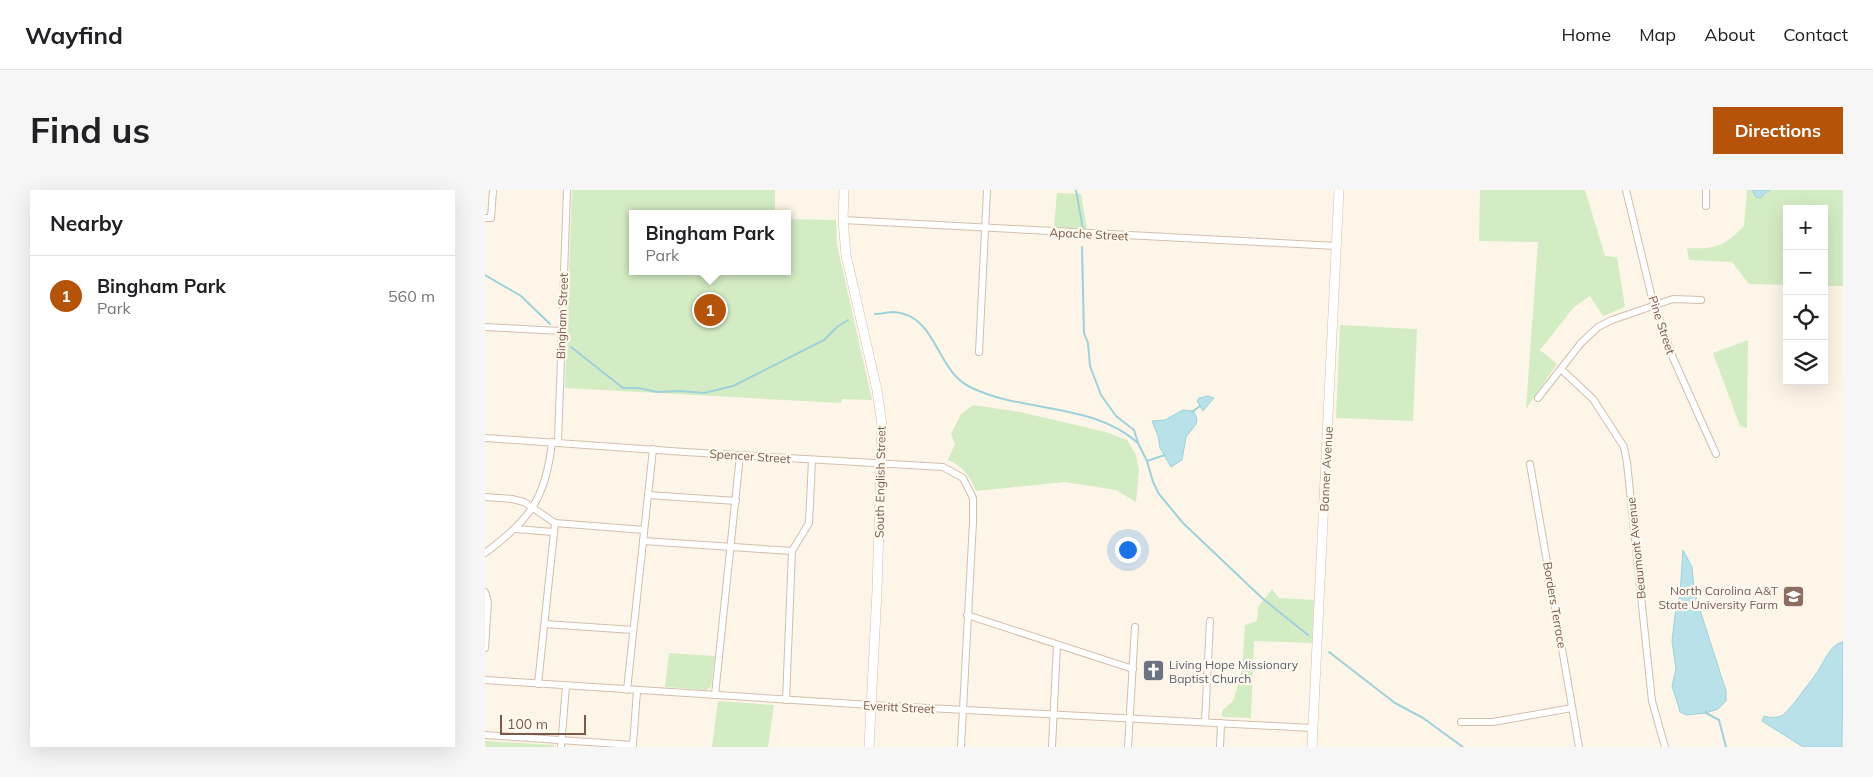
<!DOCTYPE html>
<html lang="en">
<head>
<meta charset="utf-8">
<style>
	:root { --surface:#fff; --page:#f6f6f6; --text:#202124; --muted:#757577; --line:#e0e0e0; --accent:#b45309 }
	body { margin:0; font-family:Mulish,sans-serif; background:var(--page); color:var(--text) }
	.controls { position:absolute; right:15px; top:15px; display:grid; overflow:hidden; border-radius:0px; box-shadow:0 5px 20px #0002 }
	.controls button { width:45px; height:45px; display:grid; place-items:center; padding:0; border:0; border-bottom:1px solid var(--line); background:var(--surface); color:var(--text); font:25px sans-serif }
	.scale { position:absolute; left:15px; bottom:12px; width:86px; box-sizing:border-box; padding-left:5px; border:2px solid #795a49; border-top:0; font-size:14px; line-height:18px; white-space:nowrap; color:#795a49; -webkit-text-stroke:4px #fff8ee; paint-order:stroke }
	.you { position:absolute; left:642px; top:359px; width:18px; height:18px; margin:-12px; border:4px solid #fff; border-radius:50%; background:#1a73e8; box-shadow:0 0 0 8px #1a73e833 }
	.badge { display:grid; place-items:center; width:32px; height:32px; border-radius:50%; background:var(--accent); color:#fff; font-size:16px; font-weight:700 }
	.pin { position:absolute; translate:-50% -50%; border:2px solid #fff; box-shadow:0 1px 5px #0006 }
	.popup { position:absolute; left:144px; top:20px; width:162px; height:65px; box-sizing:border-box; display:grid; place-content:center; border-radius:0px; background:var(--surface); filter:drop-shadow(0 1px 4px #0005); font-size:16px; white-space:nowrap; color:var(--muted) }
	.popup b { font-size:19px; color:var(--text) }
	.popup::after { content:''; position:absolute; left:50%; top:100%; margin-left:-10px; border:10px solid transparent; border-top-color:var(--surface) }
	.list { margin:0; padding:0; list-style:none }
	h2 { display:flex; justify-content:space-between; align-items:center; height:65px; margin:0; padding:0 20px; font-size:21px }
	h2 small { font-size:16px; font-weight:400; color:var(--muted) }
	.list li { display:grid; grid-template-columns:32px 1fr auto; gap:15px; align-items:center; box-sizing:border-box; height:80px; padding:0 20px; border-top:1px solid var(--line) }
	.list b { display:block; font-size:19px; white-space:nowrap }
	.list p { margin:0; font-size:16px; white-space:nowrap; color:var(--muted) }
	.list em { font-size:16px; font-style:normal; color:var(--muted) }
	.icon { flex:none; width:28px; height:28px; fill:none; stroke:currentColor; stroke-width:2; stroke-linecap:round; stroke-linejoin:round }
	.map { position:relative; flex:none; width:1358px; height:557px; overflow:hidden; border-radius:0px }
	header { display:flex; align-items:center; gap:30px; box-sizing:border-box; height:70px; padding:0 25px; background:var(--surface); border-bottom:1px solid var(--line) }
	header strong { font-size:24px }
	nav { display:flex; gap:28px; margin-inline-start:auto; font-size:18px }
	.intro { display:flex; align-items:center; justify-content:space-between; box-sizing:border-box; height:120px; padding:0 30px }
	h1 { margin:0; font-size:35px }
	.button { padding:12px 22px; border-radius:0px; background:var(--accent); color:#fff; font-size:18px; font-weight:700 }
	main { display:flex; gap:30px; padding:0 30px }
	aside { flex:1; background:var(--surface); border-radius:0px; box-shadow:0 5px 20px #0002 }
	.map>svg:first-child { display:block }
</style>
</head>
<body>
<header>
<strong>Wayfind</strong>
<nav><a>Home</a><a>Map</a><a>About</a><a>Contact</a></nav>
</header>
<div class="intro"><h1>Find us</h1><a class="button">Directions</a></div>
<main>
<aside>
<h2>Nearby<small></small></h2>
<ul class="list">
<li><span class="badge">1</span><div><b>Bingham Park</b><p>Park</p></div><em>560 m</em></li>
</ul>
</aside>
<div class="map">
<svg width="1358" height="557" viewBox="0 0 1358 557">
	<rect width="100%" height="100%" fill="#fdf5e7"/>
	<g fill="#d4ecc4">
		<path d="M87,0H290V24H148V81H302L303,29L351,30L352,55L387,210L357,209L356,213L80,198Z"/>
		<path d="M995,0H1100L1120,66L1132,67L1140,117L1118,126L1105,106L1089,117L1055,160L1072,174L1041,219L1053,52L994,51Z"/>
		<path d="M1262,0H1267L1271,7L1281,5L1285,0H1358V96H1339V19H1302V95L1264,94L1247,72L1204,70L1202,58C1231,59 1238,57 1259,36Z"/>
		<path d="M572,3L596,4L602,39L569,37Z"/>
		<path d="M855,135L932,139L928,231L851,228Z"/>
		<path d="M1263,150L1262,238L1255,236L1228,163Z"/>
		<path d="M488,215L535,222L621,242L642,250L651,265L654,280L651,312L631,300L580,292L491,301C485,286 478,276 463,270L470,254L466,244L476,224Z"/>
		<path d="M787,399L794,408L829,410L827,453L769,451L766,528L737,527V521L748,511L757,480L760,435L772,431L773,417Z"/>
		<path d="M184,463L230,466L226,497L221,500L180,497Z"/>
		<path d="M233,511L289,515L283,557H227Z"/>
		<path d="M0,551L69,555V557H0Z"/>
	</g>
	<g fill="#b9e1e9" stroke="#9fd1db">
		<path d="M1267,0H1285L1275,8L1271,7Z"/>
		<path d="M723,206L729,208L718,221L712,211L714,208Z"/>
		<path d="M698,220L709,221L712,229L711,234L701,247L697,270L686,277L675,258L673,246L667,231L680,230Z"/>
		<path d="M1198,360L1207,377L1209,399L1215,420L1241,501V511L1233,519L1221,523L1201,525L1195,522L1194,518L1187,496L1191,479L1187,451L1191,417L1195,405Z"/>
		<path d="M1358,452L1357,557H1318L1277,531L1279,526C1285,528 1293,528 1298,525C1304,521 1328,488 1333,481C1340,471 1345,454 1358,452Z"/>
	</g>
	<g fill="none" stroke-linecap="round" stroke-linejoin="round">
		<g stroke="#9fd1db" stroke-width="2">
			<path d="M591,0L598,39"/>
			<path d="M597,57L599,143L603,153L605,176L616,205L631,226L649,240L653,253L662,271L668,292L674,304L698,333L777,408L823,445"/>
			<path d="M0,85L36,106L65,134"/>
			<path d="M390,124C396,124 403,122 409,122C452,125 451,181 485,197C537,223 608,212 653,253"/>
			<path d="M86,157L138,198H153L172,202L195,201L219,203L248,196L266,187L339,150L352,137L363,130"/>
			<path d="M707,222L715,216"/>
			<path d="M662,271L680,265"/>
			<path d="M844,462L910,513L938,528L978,557"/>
			<path d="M1221,521V523L1234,530L1241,557"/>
		</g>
		<defs>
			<g id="street">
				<path d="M1141,0L1167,108L1188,168L1231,264"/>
				<path d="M1221,0V16"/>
				<path d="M0,28H6L8,0"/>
				<path d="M358,30L851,56"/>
				<path d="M0,137L76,141"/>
				<path d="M494,162L502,0"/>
				<path d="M1076,179L1108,209L1139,257L1142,273L1167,511L1180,557"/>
				<path d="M1053,208L1096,153L1113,137L1127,130L1188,109L1216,110"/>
				<path d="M0,248L200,262L458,277L478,288L488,308V332L476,557"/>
				<path d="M73,252L82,0"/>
				<path d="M1045,274L1094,557"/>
				<path d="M163,305L251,311"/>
				<path d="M0,307L27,309L39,312L70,333L159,340"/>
				<path d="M31,339L68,342"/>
				<path d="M158,351L307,361"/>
				<path d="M0,363C45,330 61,308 67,252"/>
				<path d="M0,402L3,412L0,458"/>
				<path d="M482,425L648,479"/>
				<path d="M60,434L148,440"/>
				<path d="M0,490L386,515L827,538"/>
				<path d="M53,494L70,333"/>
				<path d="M142,500L168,259"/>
				<path d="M230,505L255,265"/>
				<path d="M301,510L307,361L324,333L327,270"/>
				<path d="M720,532L725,431"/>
				<path d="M976,532H1008L1087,518"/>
				<path d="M0,545L148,555L152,501"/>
				<path d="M76,557L81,496"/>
				<path d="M567,557L572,455"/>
				<path d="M643,557L650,437"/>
				<path d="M735,557L736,533"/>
			</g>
			<g id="secondary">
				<path d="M359,0L358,30L361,65L392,200L397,236L392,401L384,557"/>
				<path d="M827,557L854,0"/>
			</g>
		</defs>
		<use href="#street" stroke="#d3beae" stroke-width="8"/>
		<use href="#secondary" stroke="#d6beab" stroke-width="10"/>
		<use href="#street" stroke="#fff" stroke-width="6"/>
		<use href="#secondary" stroke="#fff" stroke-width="9"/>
	</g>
	<defs>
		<symbol id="university-square" viewBox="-11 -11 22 22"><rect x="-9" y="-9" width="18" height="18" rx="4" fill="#8d6e63" stroke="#fff8ee"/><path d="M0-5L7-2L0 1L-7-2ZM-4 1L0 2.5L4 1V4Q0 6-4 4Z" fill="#fff"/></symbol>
		<symbol id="church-square" viewBox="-11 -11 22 22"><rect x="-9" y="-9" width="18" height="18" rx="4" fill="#6b7280" stroke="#fff8ee"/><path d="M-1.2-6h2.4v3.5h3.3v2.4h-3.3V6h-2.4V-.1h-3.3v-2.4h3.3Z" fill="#fff"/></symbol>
	</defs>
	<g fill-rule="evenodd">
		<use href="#university-square" x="1296" y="394" width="25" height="25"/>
		<use href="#church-square" x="656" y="468" width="25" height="25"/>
	</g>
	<g text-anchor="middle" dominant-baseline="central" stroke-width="4.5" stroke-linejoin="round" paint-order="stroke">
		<g font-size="12" fill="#795a49" stroke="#fff8ee">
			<text transform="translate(604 44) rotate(3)">Apache Street</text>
			<text transform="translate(77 126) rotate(-88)">Bingham Street</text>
			<text transform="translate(1177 135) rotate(72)">Pine Street</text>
			<text transform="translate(265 266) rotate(4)">Spencer Street</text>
			<text transform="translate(841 279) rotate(-87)">Banner Avenue</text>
			<text transform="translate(395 292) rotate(-89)">South English Street</text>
			<text transform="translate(1151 358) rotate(-96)">Beaumont Avenue</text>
			<text transform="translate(1070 415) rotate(80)">Borders Terrace</text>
			<text transform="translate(414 517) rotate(3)">Everitt Street</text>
		</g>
		<g font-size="12" fill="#785e54" stroke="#fff8ee" text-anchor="end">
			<text x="1293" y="400">North Carolina A&amp;T<tspan x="1293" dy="14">State University Farm</tspan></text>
		</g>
		<g font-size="12" fill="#5b616d" stroke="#fff8ee" text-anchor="start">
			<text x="684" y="474">Living Hope Missionary<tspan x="684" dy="14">Baptist Church</tspan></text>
		</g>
	</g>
</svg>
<div class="controls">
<button>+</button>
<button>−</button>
<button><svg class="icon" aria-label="locate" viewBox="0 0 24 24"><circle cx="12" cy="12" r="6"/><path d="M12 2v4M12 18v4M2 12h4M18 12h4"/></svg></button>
<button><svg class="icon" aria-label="layers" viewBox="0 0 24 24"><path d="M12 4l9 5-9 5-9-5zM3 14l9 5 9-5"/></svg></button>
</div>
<div class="scale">100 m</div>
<div class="you"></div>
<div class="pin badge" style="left:225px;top:120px">1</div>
<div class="popup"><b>Bingham Park</b>Park</div>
</div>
</main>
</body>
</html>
